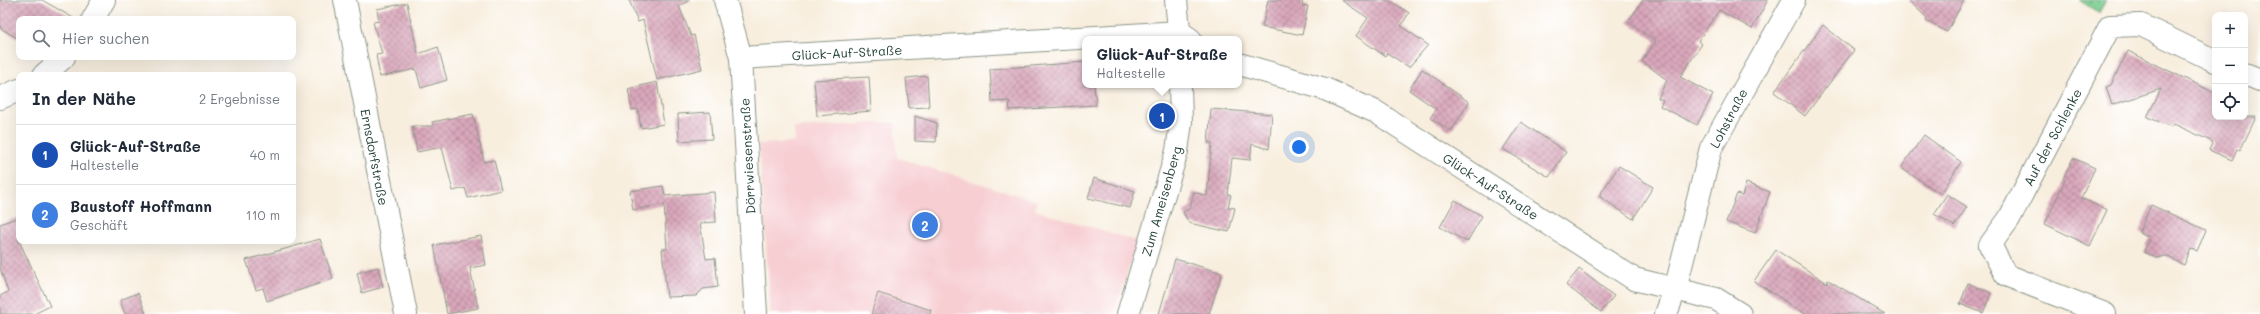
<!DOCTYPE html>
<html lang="de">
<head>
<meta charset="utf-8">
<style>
	:root { --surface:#fff; --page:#f2f2f3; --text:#1f2937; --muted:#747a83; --line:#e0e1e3; --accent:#b5179e }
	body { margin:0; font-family:Mali,sans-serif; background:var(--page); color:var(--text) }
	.controls { position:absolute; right:12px; top:12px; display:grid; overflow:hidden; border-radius:8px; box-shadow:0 4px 16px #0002 }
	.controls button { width:36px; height:36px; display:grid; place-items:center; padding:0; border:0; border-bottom:1px solid var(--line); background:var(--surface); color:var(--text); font:20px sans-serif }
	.you { position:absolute; left:1299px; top:147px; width:14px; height:14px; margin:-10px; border:3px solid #fff; border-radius:50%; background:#1a73e8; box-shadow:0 0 0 6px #1a73e833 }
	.badge { display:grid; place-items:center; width:26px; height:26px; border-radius:50%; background:var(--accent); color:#fff; font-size:13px; font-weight:700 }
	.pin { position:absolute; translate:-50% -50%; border:2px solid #fff; box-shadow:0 1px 4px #0006 }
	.popup { position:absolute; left:1082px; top:36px; width:160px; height:52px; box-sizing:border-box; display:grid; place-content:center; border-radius:8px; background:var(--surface); filter:drop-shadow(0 1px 3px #0005); font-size:13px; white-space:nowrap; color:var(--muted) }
	.popup b { font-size:15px; color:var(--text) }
	.popup::after { content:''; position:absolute; left:50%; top:100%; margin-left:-8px; border:8px solid transparent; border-top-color:var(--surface) }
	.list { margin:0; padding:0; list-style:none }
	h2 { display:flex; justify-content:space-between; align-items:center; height:52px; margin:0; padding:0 16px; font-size:17px }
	h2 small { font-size:13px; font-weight:400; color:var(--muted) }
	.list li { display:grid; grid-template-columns:26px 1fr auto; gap:12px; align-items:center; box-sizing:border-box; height:60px; padding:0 16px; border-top:1px solid var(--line) }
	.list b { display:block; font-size:15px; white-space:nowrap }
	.list p { margin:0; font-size:13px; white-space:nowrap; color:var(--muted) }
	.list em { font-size:13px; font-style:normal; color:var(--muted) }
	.icon { flex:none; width:22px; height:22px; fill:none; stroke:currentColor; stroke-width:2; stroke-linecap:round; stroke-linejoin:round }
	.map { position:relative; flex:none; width:2260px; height:314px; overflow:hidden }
	.search { position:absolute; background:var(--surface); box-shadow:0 4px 16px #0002; left:16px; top:16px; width:280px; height:44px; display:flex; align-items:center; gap:10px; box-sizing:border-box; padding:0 14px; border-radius:8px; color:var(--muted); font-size:15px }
	.panel { position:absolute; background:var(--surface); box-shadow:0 4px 16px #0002; left:16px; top:72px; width:280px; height:172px; border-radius:8px }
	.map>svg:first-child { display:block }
</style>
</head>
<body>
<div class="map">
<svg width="2260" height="314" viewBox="0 0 2260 314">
	<defs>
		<pattern id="grass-dots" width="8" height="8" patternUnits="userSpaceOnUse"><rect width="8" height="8" fill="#79cc8e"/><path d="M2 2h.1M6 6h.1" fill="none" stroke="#63a775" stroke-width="1.8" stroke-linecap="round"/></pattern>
		<pattern id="building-cross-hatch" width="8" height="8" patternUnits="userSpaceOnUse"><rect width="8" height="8" fill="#daa7bb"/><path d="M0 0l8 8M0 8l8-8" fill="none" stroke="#b08999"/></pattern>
	</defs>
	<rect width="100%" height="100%" fill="#fff"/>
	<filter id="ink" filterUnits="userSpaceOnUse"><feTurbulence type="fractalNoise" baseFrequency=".025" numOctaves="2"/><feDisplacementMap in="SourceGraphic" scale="8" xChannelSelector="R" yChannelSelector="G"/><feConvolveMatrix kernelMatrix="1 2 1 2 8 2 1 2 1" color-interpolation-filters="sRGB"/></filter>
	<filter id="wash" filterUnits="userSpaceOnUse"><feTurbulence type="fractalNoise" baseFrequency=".012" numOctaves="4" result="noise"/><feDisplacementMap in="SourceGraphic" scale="16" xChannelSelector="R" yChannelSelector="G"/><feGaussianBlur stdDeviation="0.9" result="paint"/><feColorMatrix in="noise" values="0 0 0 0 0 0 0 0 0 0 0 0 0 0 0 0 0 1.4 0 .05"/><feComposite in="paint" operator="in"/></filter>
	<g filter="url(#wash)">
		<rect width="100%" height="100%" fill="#f8eede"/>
		<path fill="#f7cfd3" d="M895,122L897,158L1037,201L1035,210L1137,241L1115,314H771L759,144L795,142L794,128Z"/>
		<path fill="url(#grass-dots)" stroke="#4c8461" d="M2079,0H2106L2099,13Z"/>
		<g id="blocks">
			<g fill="url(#building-cross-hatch)">
				<path d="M0,0H42L75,19H19V39L0,28Z"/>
				<path d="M629,0H690L679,6L691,36L694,35L702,69L657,80L643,20L638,22Z"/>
				<path d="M1268,0H1303L1302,5L1308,6L1302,35L1262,27Z"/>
				<path d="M1341,0H1389L1409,13L1401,26L1428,45L1409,67L1387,53L1385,56L1356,36L1368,18Z"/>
				<path d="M1643,0H1768L1752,29L1719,10L1698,41L1702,44L1680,77L1713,95L1697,125L1660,106L1663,100L1658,98L1667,80L1642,61L1656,41L1628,22Z"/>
				<path d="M1908,0H1964L1947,32L1926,21L1927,18Z"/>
				<path d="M407,3L418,54L438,47L447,80L421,88L416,69L380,77L376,55L382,54L373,22L379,21L377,9Z"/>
				<path d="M1823,25L1854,50L1805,116L1774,92Z"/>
				<path d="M2128,51L2215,93V117H2256L2240,151L2237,149L2232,160L2209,150L2213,142L2174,124L2172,127L2147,117L2161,89L2112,105L2106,87L2111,85Z"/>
				<path d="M1085,62V85H1094L1096,105L1010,110L1009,101L992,102L990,69Z"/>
				<path d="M1422,69L1469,102L1451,131L1430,118L1436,109L1409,90Z"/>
				<path d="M927,76L929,107L909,108L906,78Z"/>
				<path d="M869,77L871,111L817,116L814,80Z"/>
				<path d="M657,82L664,124L641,128L638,109L632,110L628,89Z"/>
				<path d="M1211,109L1272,114L1269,149L1252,144L1250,160L1232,158L1228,194L1231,195L1228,207L1235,208L1229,232L1189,223L1183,212L1190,208L1194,192L1207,196L1212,143H1208Z"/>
				<path d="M710,112L712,139L679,141L678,114Z"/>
				<path d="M473,114L484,162L494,160L501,190L468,198L465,188L453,191L442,147L417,152L412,126H433L432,122Z"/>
				<path d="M915,116L937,123L936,142L915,141Z"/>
				<path d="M1521,122L1566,152L1549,177L1503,149Z"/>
				<path d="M1924,135L1961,162L1941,194L1901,168Z"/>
				<path d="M2073,158L2095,168L2081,198L2107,210L2090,246L2045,224L2065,180L2063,179Z"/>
				<path d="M1619,166L1653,187L1633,219L1599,196Z"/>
				<path d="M1094,178L1135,191L1130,208L1088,198Z"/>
				<path d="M1746,183L1770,192L1755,233L1726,222L1737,194L1742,196Z"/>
				<path d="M663,186L665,196L714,192L716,222L700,223L706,259L715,258L718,287L703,289L696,296L667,297L662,249H667L664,204L633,210L630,191Z"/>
				<path d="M1947,194L1967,207L1954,226L1934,214Z"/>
				<path d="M1455,200L1482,216L1467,242L1440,227Z"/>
				<path d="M2151,205L2206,230L2197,251L2191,249L2184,265L2166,256L2156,258L2144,252L2150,237L2139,232Z"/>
				<path d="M19,217V241L50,306L34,314H0V296L8,292L0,268V224Z"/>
				<path d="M481,236L486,265L470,268L478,308L447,314L434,245Z"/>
				<path d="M320,239L333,279L267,301L263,288L256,290L246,260Z"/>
				<path d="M1776,250L1827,283L1828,280L1885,314H1805L1754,281Z"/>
				<path d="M1175,259L1222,273L1209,314H1159Z"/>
				<path d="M378,267L383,287L362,293L357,273Z"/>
				<path d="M1579,269L1614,296L1601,312L1566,285Z"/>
				<path d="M1968,283L1991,293L1983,313L1960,304Z"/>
				<path d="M138,293L146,314H125L120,300Z"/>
				<path d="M878,293L931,310L930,314H871Z"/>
			</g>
		</g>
	</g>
	<g filter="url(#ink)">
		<use href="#blocks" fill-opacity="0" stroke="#8c9689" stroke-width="1"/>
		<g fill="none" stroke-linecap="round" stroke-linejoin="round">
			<defs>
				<g id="minor">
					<path d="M345,0L406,314"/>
					<path d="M725,0L741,58L756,314"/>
					<path d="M1176,0L1180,39"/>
					<path d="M93,19L104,0"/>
					<path d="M741,58L1180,32L1190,39"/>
					<path d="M1239,64L1325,89L1376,112L1634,279L1716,299L1740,314"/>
					<path d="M2245,74L2260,80"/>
					<path d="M44,75L64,57"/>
					<path d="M0,98L19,90"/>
					<path d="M1128,314L1177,151L1181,122L1180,85"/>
					<path d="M1666,314L1675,290L1711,148L1794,0"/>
					<path d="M2105,314L2006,275L1990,245L2009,219L2110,26L2141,25L2215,61"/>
				</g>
			</defs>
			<use href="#minor" stroke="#8c9689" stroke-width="24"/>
			<use href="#minor" stroke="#fff" stroke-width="22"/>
		</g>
	</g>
	<g text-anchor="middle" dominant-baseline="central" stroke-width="3" stroke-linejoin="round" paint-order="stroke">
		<g font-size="13" fill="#1f3d34" stroke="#fff">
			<text transform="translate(847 52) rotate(-3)">Glück-Auf-Straße</text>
			<text transform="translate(1728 118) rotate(-62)">Lohstraße</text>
			<text transform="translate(2052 137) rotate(-62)">Auf der Schlenke</text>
			<text transform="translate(747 156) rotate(-93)">Dörrwiesenstraße</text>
			<text transform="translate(375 157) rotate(79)">Ernsdorfstraße</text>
			<text transform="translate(1491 186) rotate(33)">Glück-Auf-Straße</text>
			<text transform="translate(1161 201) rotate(-74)">Zum Ameisenberg</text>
		</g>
	</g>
</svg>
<div class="controls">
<button>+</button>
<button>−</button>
<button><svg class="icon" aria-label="locate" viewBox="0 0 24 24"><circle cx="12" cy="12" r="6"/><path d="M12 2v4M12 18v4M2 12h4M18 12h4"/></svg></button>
</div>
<div class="you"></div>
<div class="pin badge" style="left:1162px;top:116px;background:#1a4fb4">1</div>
<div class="popup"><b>Glück-Auf-Straße</b>Haltestelle</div>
<div class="pin badge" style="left:925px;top:225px;background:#3f7fe0">2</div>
<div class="search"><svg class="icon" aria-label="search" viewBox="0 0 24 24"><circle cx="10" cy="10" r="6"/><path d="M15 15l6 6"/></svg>Hier suchen</div>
<section class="panel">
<h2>In der Nähe<small>2 Ergebnisse</small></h2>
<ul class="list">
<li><span class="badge" style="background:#1a4fb4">1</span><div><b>Glück-Auf-Straße</b><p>Haltestelle</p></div><em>40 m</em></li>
<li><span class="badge" style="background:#3f7fe0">2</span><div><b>Baustoff Hoffmann</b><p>Geschäft</p></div><em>110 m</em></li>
</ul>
</section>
</div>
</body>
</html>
